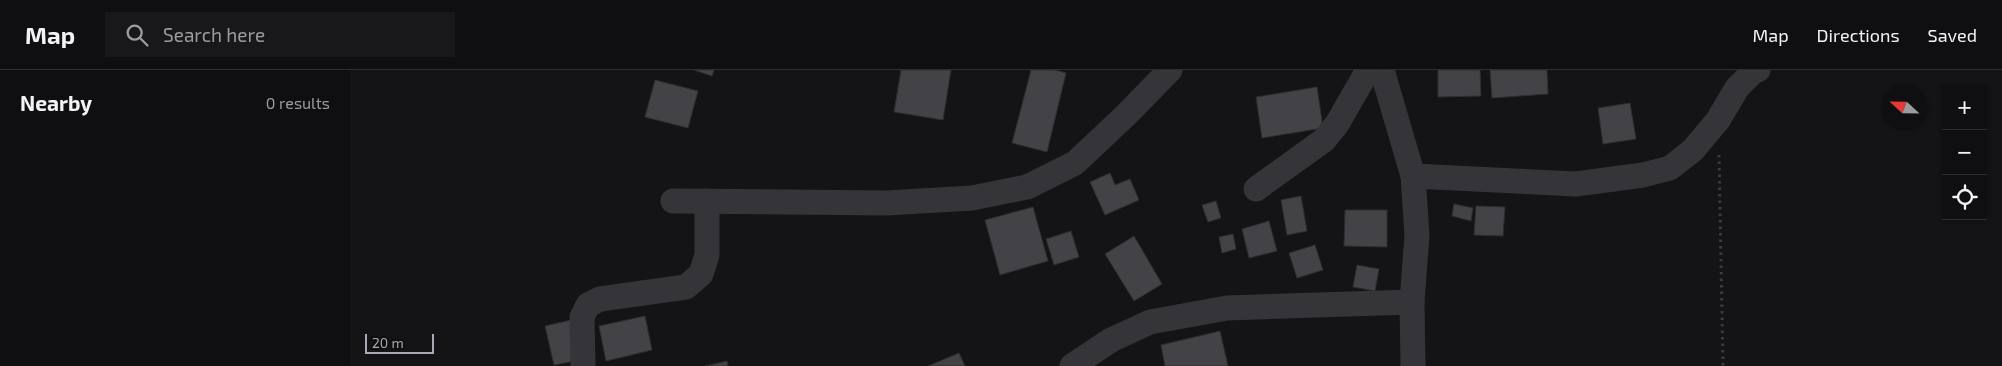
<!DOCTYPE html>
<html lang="en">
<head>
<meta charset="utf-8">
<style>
	:root { --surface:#0f0e10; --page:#181719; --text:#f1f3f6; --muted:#9b9c9f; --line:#2f2e30 }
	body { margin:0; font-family:"Exo 2",sans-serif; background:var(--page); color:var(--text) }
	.controls { position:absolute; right:15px; top:15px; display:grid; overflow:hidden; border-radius:0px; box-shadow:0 1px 4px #0004 }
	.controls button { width:45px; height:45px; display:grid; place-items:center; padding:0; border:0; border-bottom:1px solid var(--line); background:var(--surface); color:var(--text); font:25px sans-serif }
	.compass { position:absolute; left:1532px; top:15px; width:45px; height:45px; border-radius:50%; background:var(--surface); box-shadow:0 1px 4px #0004; rotate:292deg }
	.scale { position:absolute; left:15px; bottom:12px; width:69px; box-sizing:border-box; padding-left:5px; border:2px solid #a7a9b3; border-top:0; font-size:14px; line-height:18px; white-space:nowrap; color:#a7a9b3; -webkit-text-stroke:4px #0f0e10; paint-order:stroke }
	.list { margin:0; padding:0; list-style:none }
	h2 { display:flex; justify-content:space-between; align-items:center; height:65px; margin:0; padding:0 20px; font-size:21px }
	h2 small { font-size:16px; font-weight:400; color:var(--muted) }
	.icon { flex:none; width:28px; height:28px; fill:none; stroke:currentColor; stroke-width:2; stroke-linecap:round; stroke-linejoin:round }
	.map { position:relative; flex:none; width:1652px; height:296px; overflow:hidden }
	header { display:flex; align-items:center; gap:30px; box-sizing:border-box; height:70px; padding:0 25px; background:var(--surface); border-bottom:1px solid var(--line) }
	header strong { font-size:24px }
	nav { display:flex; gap:28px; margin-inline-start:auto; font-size:18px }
	.search { width:350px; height:45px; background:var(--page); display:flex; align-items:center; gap:12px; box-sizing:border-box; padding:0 18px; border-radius:0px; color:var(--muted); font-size:19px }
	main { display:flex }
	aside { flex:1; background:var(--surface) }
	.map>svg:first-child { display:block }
</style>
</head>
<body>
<header>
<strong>Map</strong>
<div class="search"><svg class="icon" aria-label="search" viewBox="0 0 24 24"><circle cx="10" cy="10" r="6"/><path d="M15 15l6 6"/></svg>Search here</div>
<nav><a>Map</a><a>Directions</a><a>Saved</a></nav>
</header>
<main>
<aside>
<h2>Nearby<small>0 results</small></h2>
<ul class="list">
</ul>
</aside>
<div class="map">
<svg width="1652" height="296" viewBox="0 0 1652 296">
	<rect width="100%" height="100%" fill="#141315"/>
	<g fill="#434347" stroke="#2e2e30">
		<path d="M344,0H364L362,6Z"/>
		<path d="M551,0H601L593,50L544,42Z"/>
		<path d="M681,0H705L716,3L697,82L662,73Z"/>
		<path d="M1088,0H1130L1131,26L1088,27Z"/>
		<path d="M1140,0H1197L1198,24L1142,28Z"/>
		<path d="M305,10L348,21L338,58L295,47Z"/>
		<path d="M967,17L973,58L912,68L906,27Z"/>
		<path d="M1280,33L1286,69L1253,74L1248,38Z"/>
		<path d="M760,103L765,115L780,109L789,130L755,145L740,112Z"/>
		<path d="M951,126L957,161L937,165L931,130Z"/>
		<path d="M866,131L871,148L858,152L852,135Z"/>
		<path d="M1104,134L1123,138L1121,151L1102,146Z"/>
		<path d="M1126,136L1155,137L1153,166L1124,165Z"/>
		<path d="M683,137L698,191L650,205L635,150Z"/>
		<path d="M995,140H1037V177L994,176Z"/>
		<path d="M919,151L927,181L899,188L892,159Z"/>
		<path d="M721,161L729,187L704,195L696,169Z"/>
		<path d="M883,164L886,179L872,183L869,167Z"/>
		<path d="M784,166L812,214L784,231L755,184Z"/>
		<path d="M965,175L973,200L947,208L939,183Z"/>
		<path d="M1007,195L1029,199L1025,221L1003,217Z"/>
		<path d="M295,246L302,280L256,291L249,256Z"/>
		<path d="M221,250L230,290L204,295L195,256Z"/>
		<path d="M870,261L878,296H815L811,275Z"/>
		<path d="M609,283L615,296H578Z"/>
		<path d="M377,291L378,296H355Z"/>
	</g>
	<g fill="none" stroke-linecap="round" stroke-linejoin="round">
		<path stroke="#3b3c40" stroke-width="3" stroke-dasharray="2.5 4" stroke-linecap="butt" d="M1369,85L1373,296"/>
		<g stroke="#353539" stroke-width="25">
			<path d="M1032,0L1063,106L1067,165L1062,232L1063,296"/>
			<path d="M1063,106L1226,114L1293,105L1320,98L1343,80L1368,50L1387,18L1405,0H1408"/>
			<path d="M906,119L974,70L987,54L1018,0"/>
			<path d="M323,131L536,133L622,128L677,117L725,93L775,46L820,0"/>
			<path d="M233,296L232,247L238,235L250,229L336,217L351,204L357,185V131"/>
			<path d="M722,296L761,270L800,252L877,238L1062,232"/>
		</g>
	</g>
</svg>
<div class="controls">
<button>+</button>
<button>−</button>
<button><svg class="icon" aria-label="locate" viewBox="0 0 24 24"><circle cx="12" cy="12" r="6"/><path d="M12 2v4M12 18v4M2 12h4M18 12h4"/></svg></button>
</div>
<svg class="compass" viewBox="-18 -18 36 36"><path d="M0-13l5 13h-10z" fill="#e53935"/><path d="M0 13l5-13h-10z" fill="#9b9c9f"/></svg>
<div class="scale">20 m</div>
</div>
</main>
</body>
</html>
